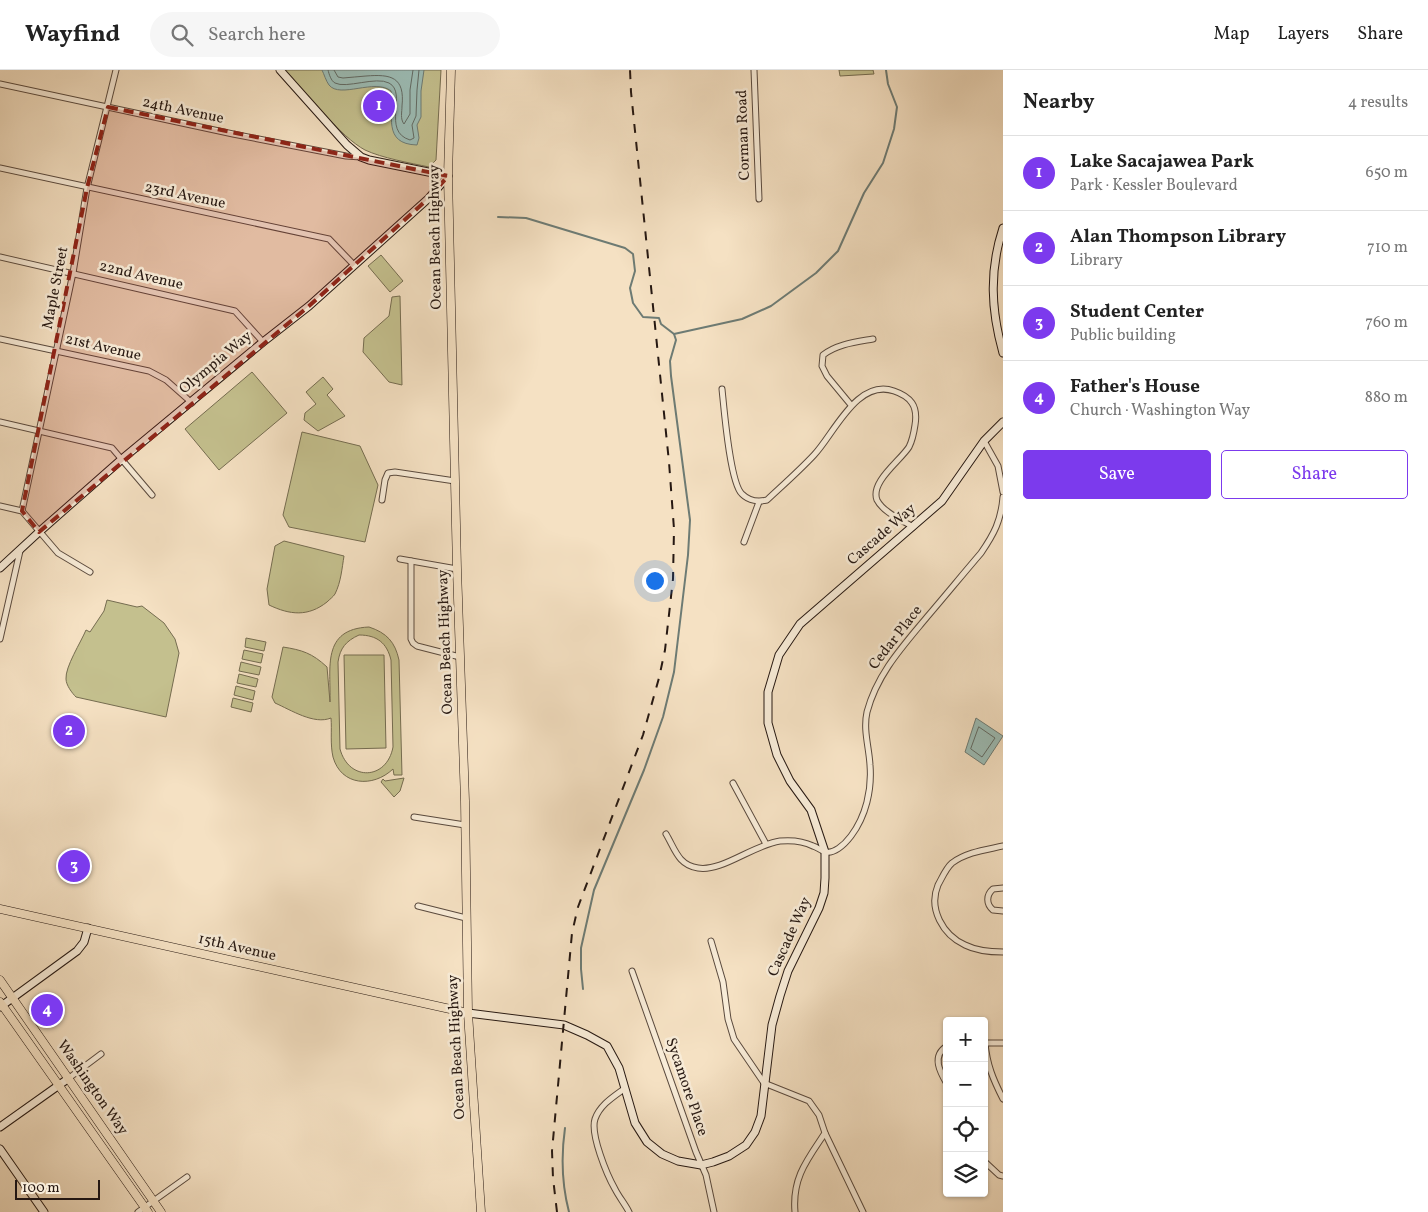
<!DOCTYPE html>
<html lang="en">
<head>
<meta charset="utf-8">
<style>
	:root { --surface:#fff; --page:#f6f6f6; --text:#222; --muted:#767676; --line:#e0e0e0; --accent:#7c3aed }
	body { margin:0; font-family:Vollkorn,serif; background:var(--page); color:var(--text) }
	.controls { position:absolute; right:15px; bottom:15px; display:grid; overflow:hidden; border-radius:5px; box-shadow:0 1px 4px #0004 }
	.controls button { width:45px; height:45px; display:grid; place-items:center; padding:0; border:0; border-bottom:1px solid var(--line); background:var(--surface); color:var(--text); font:25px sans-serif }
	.scale { position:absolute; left:15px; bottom:12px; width:85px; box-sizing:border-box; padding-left:5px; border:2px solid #261812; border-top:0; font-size:14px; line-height:18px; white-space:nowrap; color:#261812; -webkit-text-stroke:4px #f8ecd8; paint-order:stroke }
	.you { position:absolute; left:654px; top:510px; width:18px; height:18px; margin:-12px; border:4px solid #fff; border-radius:50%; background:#1a73e8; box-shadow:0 0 0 8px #1a73e833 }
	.badge { display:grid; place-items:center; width:32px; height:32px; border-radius:50%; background:var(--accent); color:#fff; font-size:16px; font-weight:700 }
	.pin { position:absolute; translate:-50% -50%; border:2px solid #fff; box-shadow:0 1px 5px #0006 }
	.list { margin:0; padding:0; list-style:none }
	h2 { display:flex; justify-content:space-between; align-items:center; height:65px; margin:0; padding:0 20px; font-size:21px }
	h2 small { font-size:16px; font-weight:400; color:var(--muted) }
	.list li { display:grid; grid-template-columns:32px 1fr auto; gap:15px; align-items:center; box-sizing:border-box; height:75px; padding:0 20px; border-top:1px solid var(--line) }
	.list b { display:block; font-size:19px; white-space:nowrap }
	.list p { margin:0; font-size:16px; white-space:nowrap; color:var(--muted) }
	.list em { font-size:16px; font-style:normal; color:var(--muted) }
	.actions { display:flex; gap:10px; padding:15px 20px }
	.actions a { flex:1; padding:11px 0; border:1px solid var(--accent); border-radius:5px; text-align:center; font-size:18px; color:var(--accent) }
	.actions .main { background:var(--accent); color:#fff }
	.icon { flex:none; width:28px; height:28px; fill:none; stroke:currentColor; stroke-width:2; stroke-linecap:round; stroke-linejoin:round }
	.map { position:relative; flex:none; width:1003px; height:1142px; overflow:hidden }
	header { display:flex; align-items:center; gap:30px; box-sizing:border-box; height:70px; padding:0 25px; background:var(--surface); border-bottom:1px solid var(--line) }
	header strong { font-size:24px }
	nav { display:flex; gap:28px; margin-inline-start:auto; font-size:18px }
	.search { width:350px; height:45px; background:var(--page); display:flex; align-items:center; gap:12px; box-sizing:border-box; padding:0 18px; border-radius:28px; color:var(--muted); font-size:19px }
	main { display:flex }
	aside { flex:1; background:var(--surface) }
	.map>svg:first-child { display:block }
</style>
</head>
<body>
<header>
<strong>Wayfind</strong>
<div class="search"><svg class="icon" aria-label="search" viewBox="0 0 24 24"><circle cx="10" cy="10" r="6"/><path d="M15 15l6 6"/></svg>Search here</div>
<nav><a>Map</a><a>Layers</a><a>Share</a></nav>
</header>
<main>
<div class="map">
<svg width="1003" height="1142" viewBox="0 0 1003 1142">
	<rect width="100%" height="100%" fill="#f5e1c3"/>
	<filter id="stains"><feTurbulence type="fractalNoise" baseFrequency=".004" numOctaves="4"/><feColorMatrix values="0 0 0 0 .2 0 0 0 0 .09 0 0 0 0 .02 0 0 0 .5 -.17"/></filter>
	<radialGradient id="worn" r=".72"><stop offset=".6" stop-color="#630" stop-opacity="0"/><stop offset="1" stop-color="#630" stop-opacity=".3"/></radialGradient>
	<g fill="#c4c08e" stroke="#756c50" fill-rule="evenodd">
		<path d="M285,0H441L436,90L429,97C410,93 382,88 365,80C342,68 303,21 285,0Z"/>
		<path d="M839,0H873L874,4L840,6Z"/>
		<path d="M381,185L403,211L390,222L368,196Z"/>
		<path d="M400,226L402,315L389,312L363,282L364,268L389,246L392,227Z"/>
		<path d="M252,302L287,343L219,400L185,359Z"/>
		<path d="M323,307L333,319L327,325L345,346L318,361L304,350L305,343L316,334L306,322Z"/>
		<path d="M302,362L360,376L378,415L365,472L289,457L283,445Z"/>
		<path d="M284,471L344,486C342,498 341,512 335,524C333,527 330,529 327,532C308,547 290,545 269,535L267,519L275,476Z"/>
		<path d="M107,530L137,537L142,536L164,553L175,569L179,583L166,647L76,627C72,623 66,615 66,609C65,597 81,572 86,560L90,562L104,541Z"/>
		<path d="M369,557C387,563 395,572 399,590L402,705H394L393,699C373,718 341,716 333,687C330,674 332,660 331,648C314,655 291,640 275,633L272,627L283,577C302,580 312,583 327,597L330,632C331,598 321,559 369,557ZM359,565C377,565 387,573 391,590L393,677C387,710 349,712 340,679L338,592C340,578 346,571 359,565Z"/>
		<path d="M246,568L266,572L264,581L245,577Z"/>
		<path d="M244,580L263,584L261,593L242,589Z"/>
		<path d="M344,585H384L386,678L346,679Z"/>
		<path d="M241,592L261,597L259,605L239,601Z"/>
		<path d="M239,604L258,609L256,617L237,613Z"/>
		<path d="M236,616L255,621L253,630L234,625Z"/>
		<path d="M233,628L253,633L251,642L231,637Z"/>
		<path d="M404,708L400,721L394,727L381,712L383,709L385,711Z"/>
	</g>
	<g fill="#9cbdb6" stroke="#6d7b74">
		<path d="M322,0H424L421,21V47L417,55L419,68L417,75C382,74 394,45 391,21C375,8 340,29 329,15C326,11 324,4 322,0Z"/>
		<path d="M976,648L1003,666L984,695L965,682Z"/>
	</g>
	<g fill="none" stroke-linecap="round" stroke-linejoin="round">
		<g stroke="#616a64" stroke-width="1">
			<path d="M328,0C329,4 331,11 335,13C346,19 376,6 389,13C408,23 381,61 410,70L414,68L412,55L416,46L417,20L419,0"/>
			<path d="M334,0L338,7L343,8C351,7 358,7 366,6C391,4 405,7 402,36C402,42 400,49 404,54L410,44V20L413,0"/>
			<path d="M979,657L995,668L982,687L971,679Z"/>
		</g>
		<g stroke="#6d7b74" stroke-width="2">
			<path d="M498,147L526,148L625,178L633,184L635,201L630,218L633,233L643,247L659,248L661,254L674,264L676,270L670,291L671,306L690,450L688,485L674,602L663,647L644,700L594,820L581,878V899L583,919"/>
			<path d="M674,264L742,249L771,236L816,203L838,181L864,123L883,93L894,59L897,37L888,14L886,0"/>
			<path d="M565,1058C561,1086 562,1115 569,1142"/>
		</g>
		<defs>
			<g id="street">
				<path d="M754,0L759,129"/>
				<path d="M0,14L233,64L346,86L361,87"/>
				<path d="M0,98L329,169L354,195"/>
				<path d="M0,187L235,241L263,272"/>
				<path d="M0,269L149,301L166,310L192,333"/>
				<path d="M722,319C724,338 730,413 742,424C749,431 759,432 767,430C783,415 799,401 814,385C834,364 857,308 894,321C900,323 908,327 912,333C916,339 916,349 915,355C914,362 912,371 909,377C900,391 870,412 877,430C883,442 902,450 913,457"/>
				<path d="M851,335L827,306L822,296L823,285C837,274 856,272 873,269"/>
				<path d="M0,352L112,378L152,425"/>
				<path d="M984,371L998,396L1003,422"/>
				<path d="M382,430L385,410L388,403L395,402L455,411"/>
				<path d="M0,436L22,441L58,483L90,502"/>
				<path d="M22,441L73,203L87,118L116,0"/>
				<path d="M744,472L759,432"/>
				<path d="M400,489L457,499"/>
				<path d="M411,491V569L413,573L417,576L460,587"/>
				<path d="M0,569L20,481"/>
				<path d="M733,713L766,774"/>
				<path d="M414,747L465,755"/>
				<path d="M666,764C675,779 678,795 698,798C722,802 753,775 780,771C791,770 803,771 813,776C817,777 820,780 823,781C833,786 845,774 851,766C866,746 872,720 870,695C869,677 863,660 867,642C877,604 903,576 927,547C945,526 963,504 981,483C994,464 1001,451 1003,427"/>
				<path d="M1003,776C985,780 967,782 952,793C946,798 942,808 938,815C928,839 943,865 965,875C977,881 990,882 1003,882"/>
				<path d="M1003,818L993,819C986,825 986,834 993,840L1003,841"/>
				<path d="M418,836L466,848"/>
				<path d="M711,871L723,912L728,949L734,969L764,1013L809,1031L819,1045L825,1063C807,1090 792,1108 795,1142"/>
				<path d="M632,901L696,1082L706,1105L714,1142"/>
				<path d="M984,973H1003"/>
				<path d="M985,973C987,995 993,1009 1003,1029"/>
				<path d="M947,976C931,986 940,1002 947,1014"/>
				<path d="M69,1008L101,984"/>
				<path d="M624,1019C613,1027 600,1035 595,1049C590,1064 607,1105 615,1119C619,1127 625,1134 629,1142"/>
				<path d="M825,1063L863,1142"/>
				<path d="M984,1091L999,1105L1003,1106"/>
				<path d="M138,1142L187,1107"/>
			</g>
			<g id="secondary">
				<path d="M1003,158C989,201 991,240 1003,283"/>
				<path d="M0,498L39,462L122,389L263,272L309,236L429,128L448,106L369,90L361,87L347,75L280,0"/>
				<path d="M0,937L77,881L84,872L88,858"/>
				<path d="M468,943L564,955L587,965L607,976L619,998L635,1053L647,1072L662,1084L678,1091L701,1095L713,1092L729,1086L746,1075L755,1062L761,1046L772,955L780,926L788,901L819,838L824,823L825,808V782L811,740L790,711L777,685L768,653V622L779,585L800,554L942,431L984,371L1003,352"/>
				<path d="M0,1057L69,1008"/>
				<path d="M0,1079L44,1142"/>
			</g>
			<g id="primary">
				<path d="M451,0L448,106L457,499L465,731L468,943L481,1142"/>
				<path d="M0,839L468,943"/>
				<path d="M0,910L161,1142"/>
				<path d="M0,932L148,1142"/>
			</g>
		</defs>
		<use href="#street" stroke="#5a4a3e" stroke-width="7"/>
		<use href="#secondary" stroke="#261812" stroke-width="9"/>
		<use href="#primary" stroke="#261812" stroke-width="9"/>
		<use href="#street" stroke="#f8ecd8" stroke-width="5"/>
		<use href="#secondary" stroke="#f8ecd8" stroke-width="7"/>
		<use href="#primary" stroke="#f5e1c3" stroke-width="8"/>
		<path stroke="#261812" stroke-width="2" stroke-dasharray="9 9" stroke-linecap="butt" d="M557,1142L553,1108L552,1081L572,863L578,837L643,665L659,608L665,580L673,509L674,459L669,392L631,22L630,0"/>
	</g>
	<path fill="#8f2418" fill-opacity="0.2" stroke="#8f2418" stroke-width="4" stroke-dasharray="10 6" stroke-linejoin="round" d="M108,37L448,106L429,128L309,236L39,462L22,441L87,118Z"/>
	<g text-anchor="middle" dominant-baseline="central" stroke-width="5" stroke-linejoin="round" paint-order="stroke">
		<g font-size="15" fill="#261812" stroke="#f8ecd8">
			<text transform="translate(183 41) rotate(12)">24th Avenue</text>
			<text transform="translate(744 65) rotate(-92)">Corman Road</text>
			<text transform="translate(185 126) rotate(12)">23rd Avenue</text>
			<text transform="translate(436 167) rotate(-91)">Ocean Beach Highway</text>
			<text transform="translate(141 206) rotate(13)">22nd Avenue</text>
			<text transform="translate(56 218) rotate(-79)">Maple Street</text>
			<text transform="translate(103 278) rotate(13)">21st Avenue</text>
			<text transform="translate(216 293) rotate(-40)">Olympia Way</text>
			<text transform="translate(882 465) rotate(-41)">Cascade Way</text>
			<text transform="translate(896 568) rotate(-52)">Cedar Place</text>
			<text transform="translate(446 572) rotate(-92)">Ocean Beach Highway</text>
			<text transform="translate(790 867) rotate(-66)">Cascade Way</text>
			<text transform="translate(237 878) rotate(13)">15th Avenue</text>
			<text transform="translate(457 977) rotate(-93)">Ocean Beach Highway</text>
			<text transform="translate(686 1017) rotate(71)">Sycamore Place</text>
			<text transform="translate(92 1018) rotate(55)">Washington Way</text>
		</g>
	</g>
	<rect width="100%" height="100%" filter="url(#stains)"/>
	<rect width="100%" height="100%" fill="url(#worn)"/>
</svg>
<div class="controls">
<button>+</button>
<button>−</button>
<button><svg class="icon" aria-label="locate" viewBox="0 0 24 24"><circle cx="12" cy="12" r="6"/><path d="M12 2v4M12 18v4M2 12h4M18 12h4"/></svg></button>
<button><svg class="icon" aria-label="layers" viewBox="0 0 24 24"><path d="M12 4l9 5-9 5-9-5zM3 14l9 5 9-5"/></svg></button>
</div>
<div class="scale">100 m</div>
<div class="you"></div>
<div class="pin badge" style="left:379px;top:36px">1</div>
<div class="pin badge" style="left:69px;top:661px">2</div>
<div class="pin badge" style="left:74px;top:796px">3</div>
<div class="pin badge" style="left:47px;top:940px">4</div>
</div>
<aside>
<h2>Nearby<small>4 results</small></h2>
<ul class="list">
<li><span class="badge">1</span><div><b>Lake Sacajawea Park</b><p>Park · Kessler Boulevard</p></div><em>650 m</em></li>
<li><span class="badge">2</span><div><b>Alan Thompson Library</b><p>Library</p></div><em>710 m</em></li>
<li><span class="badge">3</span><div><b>Student Center</b><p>Public building</p></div><em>760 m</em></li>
<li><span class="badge">4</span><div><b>Father's House</b><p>Church · Washington Way</p></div><em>880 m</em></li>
</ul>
<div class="actions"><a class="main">Save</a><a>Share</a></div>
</aside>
</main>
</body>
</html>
